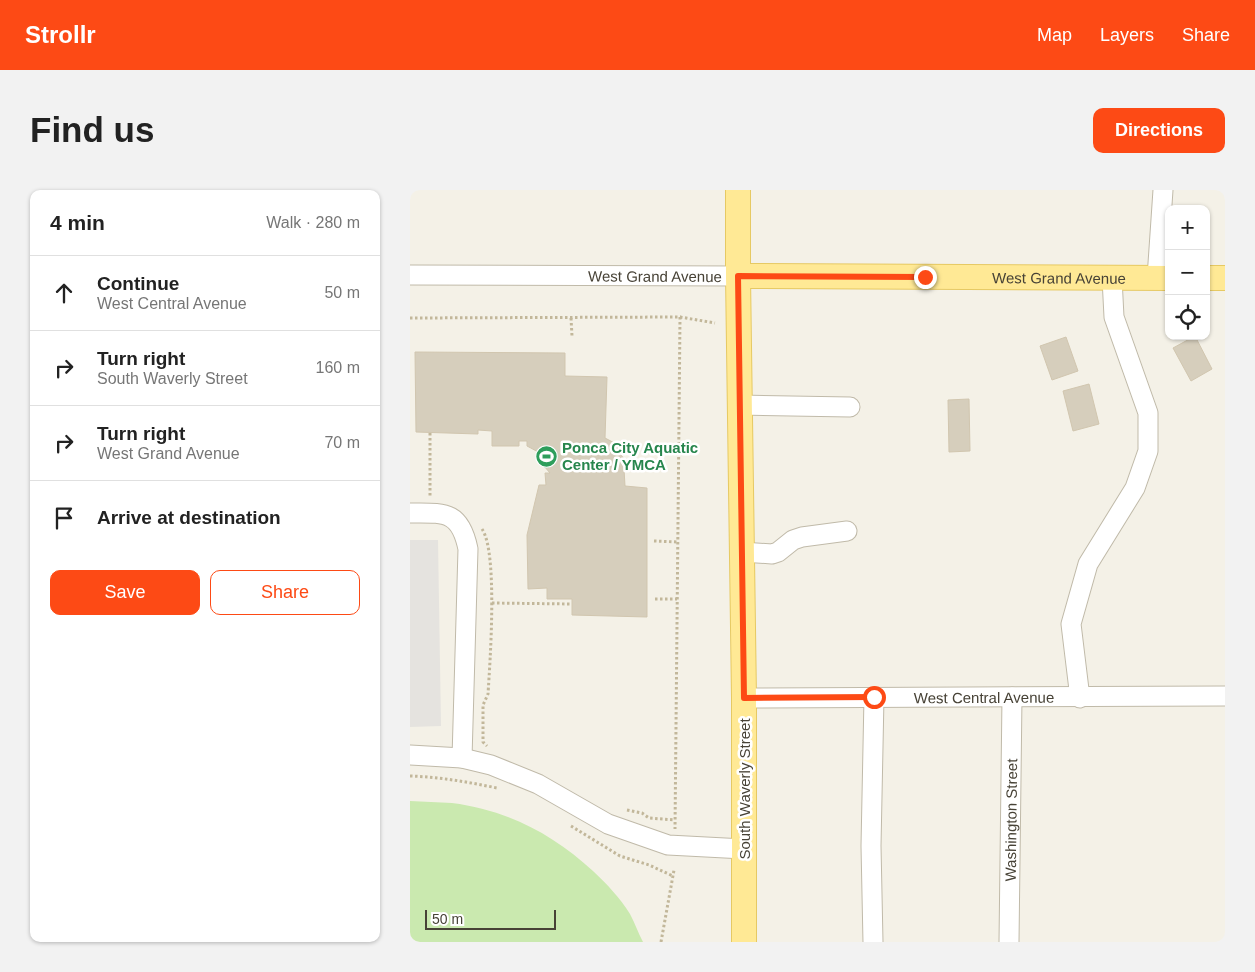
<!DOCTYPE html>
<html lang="en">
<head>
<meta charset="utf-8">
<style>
	:root { --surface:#fff; --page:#f2f2f2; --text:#222; --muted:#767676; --line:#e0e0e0; --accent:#fd4a15 }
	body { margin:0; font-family:Arial,sans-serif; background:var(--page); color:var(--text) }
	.controls { position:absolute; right:15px; top:15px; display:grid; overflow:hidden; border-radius:10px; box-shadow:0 1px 4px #0004 }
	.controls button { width:45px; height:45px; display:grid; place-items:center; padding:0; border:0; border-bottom:1px solid var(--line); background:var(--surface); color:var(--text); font:25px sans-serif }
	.scale { position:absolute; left:15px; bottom:12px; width:131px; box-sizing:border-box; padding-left:5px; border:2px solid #474236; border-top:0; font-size:14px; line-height:18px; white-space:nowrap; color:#474236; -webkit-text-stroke:4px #fff; paint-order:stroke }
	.stop { position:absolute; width:15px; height:15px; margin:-11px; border:4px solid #fd4a15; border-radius:50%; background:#fff }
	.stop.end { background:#fd4a15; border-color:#fff; box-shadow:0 1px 5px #0008 }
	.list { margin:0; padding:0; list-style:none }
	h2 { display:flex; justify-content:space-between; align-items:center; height:65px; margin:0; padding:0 20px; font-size:21px }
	h2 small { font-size:16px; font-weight:400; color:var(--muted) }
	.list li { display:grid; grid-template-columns:32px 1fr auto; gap:15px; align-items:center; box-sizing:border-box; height:75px; padding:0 20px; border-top:1px solid var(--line) }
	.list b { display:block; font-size:19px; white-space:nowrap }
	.list p { margin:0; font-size:16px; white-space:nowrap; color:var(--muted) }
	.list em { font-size:16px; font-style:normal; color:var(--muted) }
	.actions { display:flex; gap:10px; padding:15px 20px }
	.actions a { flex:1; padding:11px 0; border:1px solid var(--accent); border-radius:10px; text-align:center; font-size:18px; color:var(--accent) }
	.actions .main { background:var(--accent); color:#fff }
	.icon { flex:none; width:28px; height:28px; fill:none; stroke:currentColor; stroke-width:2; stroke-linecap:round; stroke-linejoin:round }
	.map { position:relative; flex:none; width:815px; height:752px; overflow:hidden; border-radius:10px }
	header { display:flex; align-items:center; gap:30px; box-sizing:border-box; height:70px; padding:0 25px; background:var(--accent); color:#fff }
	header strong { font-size:24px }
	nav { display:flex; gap:28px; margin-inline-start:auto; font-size:18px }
	.intro { display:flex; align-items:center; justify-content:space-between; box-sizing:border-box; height:120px; padding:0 30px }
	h1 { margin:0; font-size:35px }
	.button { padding:12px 22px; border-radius:10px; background:var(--accent); color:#fff; font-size:18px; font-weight:700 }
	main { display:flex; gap:30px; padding:0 30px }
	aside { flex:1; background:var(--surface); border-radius:10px; box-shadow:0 1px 4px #0004 }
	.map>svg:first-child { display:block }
</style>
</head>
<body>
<header>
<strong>Strollr</strong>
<nav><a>Map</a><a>Layers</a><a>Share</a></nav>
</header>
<div class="intro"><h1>Find us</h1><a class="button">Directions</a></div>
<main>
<aside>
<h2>4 min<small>Walk · 280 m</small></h2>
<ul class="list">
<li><svg class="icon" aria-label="ahead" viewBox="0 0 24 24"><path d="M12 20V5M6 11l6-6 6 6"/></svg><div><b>Continue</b><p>West Central Avenue</p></div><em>50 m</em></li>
<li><svg class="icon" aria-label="right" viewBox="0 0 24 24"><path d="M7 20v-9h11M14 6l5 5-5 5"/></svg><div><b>Turn right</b><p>South Waverly Street</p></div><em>160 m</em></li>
<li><svg class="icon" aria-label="right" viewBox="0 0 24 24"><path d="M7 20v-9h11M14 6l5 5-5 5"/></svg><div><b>Turn right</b><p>West Grand Avenue</p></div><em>70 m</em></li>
<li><svg class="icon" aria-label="arrive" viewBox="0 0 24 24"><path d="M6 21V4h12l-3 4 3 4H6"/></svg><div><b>Arrive at destination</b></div></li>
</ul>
<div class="actions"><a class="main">Save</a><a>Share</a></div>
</aside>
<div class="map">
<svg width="815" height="752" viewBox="0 0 815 752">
	<rect width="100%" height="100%" fill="#f4f1e7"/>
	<path fill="#cae9af" d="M0,611C14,612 28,612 42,613C97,620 143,644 183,681C197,694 210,708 220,724C225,733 228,743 233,752H0Z"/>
	<path fill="#e5e3df" d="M0,350H28L31,536L0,537Z"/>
	<g fill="#d6cebc" stroke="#d1c6af">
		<path d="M785,146L802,179L781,191L763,158Z"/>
		<path d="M656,147L668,181L642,190L630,156Z"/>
		<path d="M5,162L155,163V186L197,187L195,248L212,257L208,260L219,277L214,279L215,296L237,298V427L162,425V409H137V398L118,399L117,345L129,295H136L135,283H140L128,269L132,264L117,256V251H109V256H82V241L68,240V244L6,242Z"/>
		<path d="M679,194L689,234L663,241L653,201Z"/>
		<path d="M559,209L560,261L539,262L538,210Z"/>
	</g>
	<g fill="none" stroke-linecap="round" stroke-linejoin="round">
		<defs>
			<g id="minor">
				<path id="s1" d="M0,85L328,86"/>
				<path d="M747,88L753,0"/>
				<path d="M329,215L440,217"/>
				<path d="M0,323C34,323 50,320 58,359L52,568"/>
				<path d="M332,362L362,364L368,362L383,350L392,347L437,341"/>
				<path id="s2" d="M334,508L815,506"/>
				<path d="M670,508L661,434L678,374L725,298L738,261V223L704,127L702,88"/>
				<path d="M0,565L52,568L81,575L128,594L198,634L258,655L334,659"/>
				<path d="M463,752L461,656L464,507"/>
				<path id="s3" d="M599,752L602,507"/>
			</g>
			<g id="major">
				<path d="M328,0V86L334,508V752"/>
				<path id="s4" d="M328,86L759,88"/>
				<path d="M796,88H815"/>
			</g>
		</defs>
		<use href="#minor" stroke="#c0baa9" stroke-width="21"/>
		<use href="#major" stroke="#e6c963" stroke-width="26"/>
		<g stroke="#c2b79a" stroke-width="3" stroke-dasharray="2.5 2.5" stroke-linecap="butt">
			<path d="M270,127L305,133"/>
			<path d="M0,128L270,127L265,639"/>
			<path d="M161,128L162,146"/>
			<path d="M20,243V307"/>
			<path d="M72,339C88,362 80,472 78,504L73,515V552L77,556"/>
			<path d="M244,351L268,352"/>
			<path d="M245,409H267"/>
			<path d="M82,413L162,414"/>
			<path d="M0,586C30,587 58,592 87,598"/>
			<path d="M217,620L232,623L239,628L265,630"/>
			<path d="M161,636L210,666L239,675L263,686"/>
			<path d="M251,752L264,680"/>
		</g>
		<use href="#minor" stroke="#fff" stroke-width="19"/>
		<use href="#major" stroke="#ffe995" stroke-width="24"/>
	</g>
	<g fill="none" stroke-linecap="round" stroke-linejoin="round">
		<path stroke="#fd4a15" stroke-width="6" d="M464,507L334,508L328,86L515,87"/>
	</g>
	<defs>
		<symbol id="stadium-disc" viewBox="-11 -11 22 22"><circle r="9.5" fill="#2e9e5b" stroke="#fff"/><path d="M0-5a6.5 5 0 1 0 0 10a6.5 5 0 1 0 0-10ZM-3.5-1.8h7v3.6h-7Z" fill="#fff"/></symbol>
	</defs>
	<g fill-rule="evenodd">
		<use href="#stadium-disc" x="124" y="254" width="25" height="25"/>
	</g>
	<g text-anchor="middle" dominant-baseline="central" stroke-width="5" stroke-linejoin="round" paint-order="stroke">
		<g font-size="15" fill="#474236" stroke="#fff">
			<text stroke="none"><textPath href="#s1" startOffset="245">West Grand Avenue</textPath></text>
			<text stroke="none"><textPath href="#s4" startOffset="321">West Grand Avenue</textPath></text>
			<text stroke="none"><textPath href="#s2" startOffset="240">West Central Avenue</textPath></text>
			<text transform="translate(334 599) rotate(-90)">South Waverly Street</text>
			<text stroke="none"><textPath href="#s3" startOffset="122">Washington Street</textPath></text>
		</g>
		<g font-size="15" font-weight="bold" fill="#27864d" stroke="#fff" text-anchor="start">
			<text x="152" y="257">Ponca City Aquatic<tspan x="152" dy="17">Center / YMCA</tspan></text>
		</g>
	</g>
</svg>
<div class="controls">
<button>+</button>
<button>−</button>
<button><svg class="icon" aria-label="locate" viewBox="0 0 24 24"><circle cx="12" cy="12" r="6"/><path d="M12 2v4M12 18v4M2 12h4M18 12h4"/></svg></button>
</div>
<div class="scale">50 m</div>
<div class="stop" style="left:464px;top:507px"></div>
<div class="stop end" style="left:515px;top:87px"></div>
</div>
</main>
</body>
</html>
